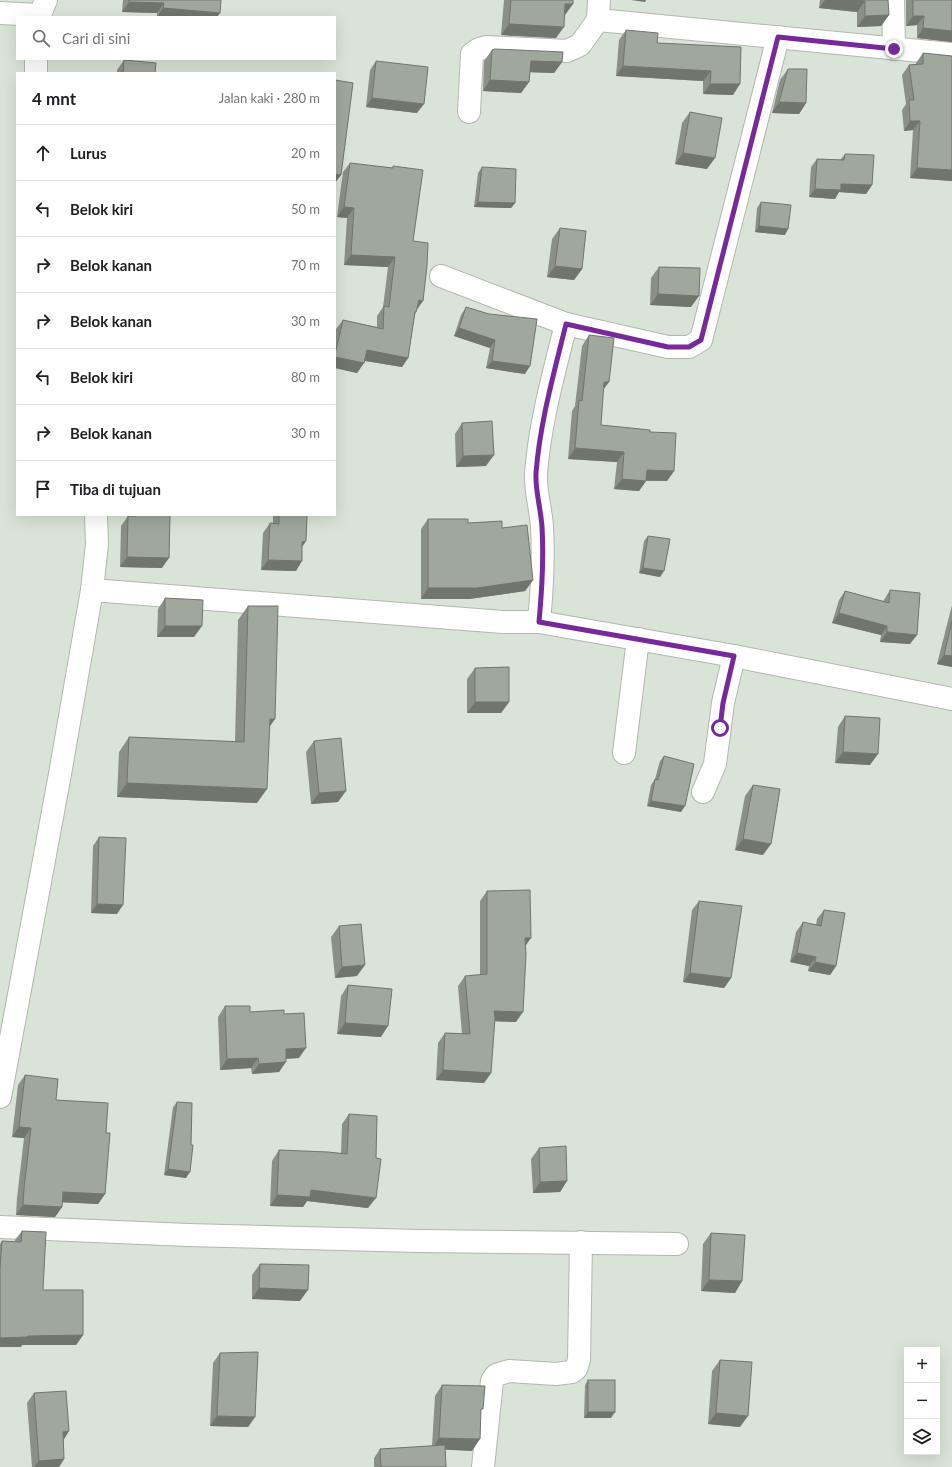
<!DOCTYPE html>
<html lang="id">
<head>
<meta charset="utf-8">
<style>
	:root { --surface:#fff; --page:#f6f6f6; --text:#202124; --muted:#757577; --line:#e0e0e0 }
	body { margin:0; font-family:Lato,sans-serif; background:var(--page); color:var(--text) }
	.controls { position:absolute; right:12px; bottom:12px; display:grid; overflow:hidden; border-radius:0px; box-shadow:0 4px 16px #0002 }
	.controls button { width:36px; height:36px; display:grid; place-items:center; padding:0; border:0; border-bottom:1px solid var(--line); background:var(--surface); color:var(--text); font:20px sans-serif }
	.stop { position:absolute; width:12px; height:12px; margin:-9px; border:3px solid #77299b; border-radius:50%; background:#fff }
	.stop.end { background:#77299b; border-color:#fff; box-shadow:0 1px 4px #0008 }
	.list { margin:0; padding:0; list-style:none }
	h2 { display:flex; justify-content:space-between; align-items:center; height:52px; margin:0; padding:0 16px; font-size:17px }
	h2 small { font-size:13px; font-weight:400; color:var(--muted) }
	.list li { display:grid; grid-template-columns:26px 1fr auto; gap:12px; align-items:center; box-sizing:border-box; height:56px; padding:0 16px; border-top:1px solid var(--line) }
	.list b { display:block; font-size:15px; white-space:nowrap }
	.list em { font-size:13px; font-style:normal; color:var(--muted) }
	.icon { flex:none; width:22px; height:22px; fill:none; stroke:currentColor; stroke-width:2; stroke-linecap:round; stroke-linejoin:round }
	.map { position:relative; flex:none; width:952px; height:1467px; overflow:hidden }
	.search { position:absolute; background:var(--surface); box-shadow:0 4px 16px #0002; left:16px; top:16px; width:320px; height:44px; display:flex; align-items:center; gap:10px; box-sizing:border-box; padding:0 14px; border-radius:0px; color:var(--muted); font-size:15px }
	.panel { position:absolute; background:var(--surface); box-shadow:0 4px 16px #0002; left:16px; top:72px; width:320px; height:444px; border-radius:0px }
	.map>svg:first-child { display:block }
</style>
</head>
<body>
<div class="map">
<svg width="952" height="1467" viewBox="0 0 952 1467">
	<rect width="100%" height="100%" fill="#dae3d7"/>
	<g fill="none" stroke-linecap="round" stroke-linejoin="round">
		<defs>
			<g id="minor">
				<path d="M599,0L598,20L952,54"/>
				<path d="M893,0L894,49"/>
				<path d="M0,13L39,15"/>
				<path d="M469,112L472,54L479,49L486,47L567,51L580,45L598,20"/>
				<path d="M441,276L566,324"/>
				<path d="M92,590L503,622H539L734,656L952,699"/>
				<path d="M539,622C542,590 544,559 542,527C541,509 535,491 536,473C540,422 554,373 566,324L668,347H689L701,340L778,37"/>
				<path d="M624,753L638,639"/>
				<path d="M703,792L715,764L723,703L734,656"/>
				<path d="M0,1227L188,1235L418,1241L677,1244"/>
				<path d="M483,1467L492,1381L496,1375L509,1371L556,1374L572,1372L576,1369L579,1360L581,1242"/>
			</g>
			<g id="tertiary">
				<path d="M39,17L46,0"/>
				<path d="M36,59V73"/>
				<path d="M0,1097L60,774L92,590L97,544L96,515"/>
			</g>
		</defs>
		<use href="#minor" stroke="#b1b9ae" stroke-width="24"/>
		<use href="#tertiary" stroke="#b1b9ae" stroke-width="24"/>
		<use href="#minor" stroke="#fff" stroke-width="22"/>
		<use href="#tertiary" stroke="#fff" stroke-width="22"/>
	</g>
	<g fill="#8a9087">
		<path d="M123,0H221L217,17H157V13L122,12Z"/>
		<path d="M504,0H573L565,15H564L556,38L501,35Z"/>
		<path d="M820,0H888L889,15L881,26L857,27V12L819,8Z"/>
		<path d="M906,0H952V42L917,38V25L906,26Z"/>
		<path d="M626,30L657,43L741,47L733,95L703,94V81L616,76L619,40Z"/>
		<path d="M492,50L562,62L554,73L530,72L529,82L521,93L483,91L484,61Z"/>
		<path d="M923,53L952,56V181L910,178L913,130L904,131L902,110L906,104L902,75L909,65L916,64V63Z"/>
		<path d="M124,60L155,73H117V70Z"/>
		<path d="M376,61L417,113L366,107L370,70Z"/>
		<path d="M788,69L806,103L799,114L772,113L780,80Z"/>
		<path d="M690,112L707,169L675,164L682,123Z"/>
		<path d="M845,154L872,185L866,194L839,192L835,199L809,197L811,167L817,159L840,160Z"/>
		<path d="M350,163L392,168L393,166L413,241L417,310L415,314L408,358L402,367L365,361L357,373L335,368V334L336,329L343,320L377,327V316L383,307L388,267L344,265L347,218L337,217L343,172Z"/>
		<path d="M482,167L515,203L511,208L474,207L478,173Z"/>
		<path d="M761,202L785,235L755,232L757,208Z"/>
		<path d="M560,228L582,269L574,280L547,277L552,239Z"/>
		<path d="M659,267L691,307L650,305L651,278Z"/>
		<path d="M466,307L489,314L525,374L486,368L490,348L454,336L461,315Z"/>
		<path d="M589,335L603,390L601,425L650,432L674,471L667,481H646L639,491L614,489L617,462L568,459L572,411L575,406L582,346Z"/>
		<path d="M462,423L486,466L456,467L455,434Z"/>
		<path d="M129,515H170L162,568L120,567L121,526L128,516H129Z"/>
		<path d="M273,515H307L306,541L302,547L296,571L261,570L263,533L270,523H273Z"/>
		<path d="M428,519L468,523L533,580L525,591L469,599H421V529Z"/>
		<path d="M648,536L660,577L639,573L644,541Z"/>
		<path d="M890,590L910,644L880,642L881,635L832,623L839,600L845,591L883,601L884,600Z"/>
		<path d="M165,598L194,637H157L158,609Z"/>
		<path d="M952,605V667L937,664Z"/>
		<path d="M248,606L275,719L269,727L257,803L117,797L119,752L129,737L235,742L238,620Z"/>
		<path d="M475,668L509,702L501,713H467V679Z"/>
		<path d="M845,716L870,765L835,763L838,727Z"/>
		<path d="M314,741L338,802L311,804L306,752Z"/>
		<path d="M664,756L681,812L647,806L651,785L655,779L660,761Z"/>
		<path d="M753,785L763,855L735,850L745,796Z"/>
		<path d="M99,837L117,914L91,913L93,846Z"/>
		<path d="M487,891L526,945L516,1022L494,1021L491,1073L484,1083L436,1080L438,1043L445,1033L462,1034L458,986L465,976L480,975V901Z"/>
		<path d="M699,901L731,978L724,988L683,982L692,910Z"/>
		<path d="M824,910L836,966L830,975L808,971L809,966L790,962L796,932L803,922L816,925L817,919Z"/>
		<path d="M339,926L357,976L335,978L331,937Z"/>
		<path d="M348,985L381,1037L337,1034L341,996Z"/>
		<path d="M225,1006L250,1012L284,1014L299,1058L286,1059L279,1072L252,1074L251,1068L220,1070L218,1017Z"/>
		<path d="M25,1075L56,1100L106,1133L105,1194L98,1204L62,1202V1207L55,1217L16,1215L17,1198L24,1138L12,1137L18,1085Z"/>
		<path d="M177,1102L191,1145L186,1178L164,1175L173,1107Z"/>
		<path d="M349,1114L368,1208L307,1201L303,1207L270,1206L272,1161L279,1150L341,1154L342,1124Z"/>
		<path d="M539,1148L567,1181L560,1192L533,1193L531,1159Z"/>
		<path d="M22,1231L43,1290L83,1335L76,1345H22L21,1347H0V1244L2,1241L15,1242V1240Z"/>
		<path d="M711,1233L742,1281L735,1293L701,1291L703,1244Z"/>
		<path d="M260,1264L300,1301L252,1299V1275Z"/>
		<path d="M220,1353L255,1417L248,1427L210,1426L213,1363Z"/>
		<path d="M720,1360L740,1427L708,1424L712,1371Z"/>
		<path d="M588,1380L611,1418H584L585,1385Z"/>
		<path d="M442,1385L481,1412L472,1451L445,1449L446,1467H374V1458L380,1449L432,1446L435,1396Z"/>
		<path d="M34,1393L64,1459L59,1467H32L27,1403Z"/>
	</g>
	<g fill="#70756e">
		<path d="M631,0H646L645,2Z"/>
		<path d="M825,0H855L865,1L857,12L819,8Z"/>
		<path d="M129,2L164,3L157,13L122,12Z"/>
		<path d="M565,4H573L565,15H557Z"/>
		<path d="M163,8L220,13L217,17H157Z"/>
		<path d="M889,15L881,26L857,27L865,16Z"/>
		<path d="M913,16H924L917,25L906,26Z"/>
		<path d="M509,24L564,27L556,38L501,35Z"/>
		<path d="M923,28L952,31V42L917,38Z"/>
		<path d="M531,61L562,62L554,73L523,72Z"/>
		<path d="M623,66L711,71L703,81L616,76Z"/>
		<path d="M490,80L529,82L521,93L483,91Z"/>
		<path d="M710,84H740L733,95L703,94Z"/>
		<path d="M372,98L424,104L417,113L366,107Z"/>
		<path d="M779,102L806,103L799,114L772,113Z"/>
		<path d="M910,121H920L913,130L904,131Z"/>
		<path d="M683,153L715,158L707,169L675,164Z"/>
		<path d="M917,168L952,170V181L910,178Z"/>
		<path d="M335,174L341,175L335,183Z"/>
		<path d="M841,184L872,185L866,194L839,192L835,199L809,197L815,189Z"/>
		<path d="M478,202L515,203L511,208L474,207Z"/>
		<path d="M344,207L354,208L347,218L337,217Z"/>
		<path d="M759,226L788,229L785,235L755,232Z"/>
		<path d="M351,255L395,257L388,267L344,265Z"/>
		<path d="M555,266L582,269L574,280L547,277Z"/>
		<path d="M658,294L699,296L691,307L650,305Z"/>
		<path d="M419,300L423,301L416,311Z"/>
		<path d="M459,328L495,340L490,348L454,336Z"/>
		<path d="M367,350L408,358L402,367L360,360Z"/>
		<path d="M335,357L364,363L357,373L335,368Z"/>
		<path d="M492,361L530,366L525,374L486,368Z"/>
		<path d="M604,382H609L601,393Z"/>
		<path d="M575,448L624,452L617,462L568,459Z"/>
		<path d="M494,455L486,466L456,467L463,456Z"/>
		<path d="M647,470L674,471L667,481L640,480L646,481L639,491L614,489L622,479Z"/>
		<path d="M306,541L299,551L302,542Z"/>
		<path d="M127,557L169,558L162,568L120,567Z"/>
		<path d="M268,560L302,561L296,571L261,570Z"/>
		<path d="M643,568L664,571L660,577L639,573Z"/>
		<path d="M533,580L525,591L469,599H421L428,588Z"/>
		<path d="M839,613L887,626L881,635L832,623Z"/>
		<path d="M165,626H202L194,637H157Z"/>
		<path d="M887,632L917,635L910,644L880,642Z"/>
		<path d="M944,655L952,656V667L937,664Z"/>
		<path d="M475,702H509L501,713H467Z"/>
		<path d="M270,719H275L265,733Z"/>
		<path d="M843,752L878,754L870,765L835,763Z"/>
		<path d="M127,783L267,789L257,803L117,797Z"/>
		<path d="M346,791L338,802L311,804L319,793Z"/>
		<path d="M651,801L685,806L681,812L647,806Z"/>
		<path d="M743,839L771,844L763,855L735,850Z"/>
		<path d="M97,904L123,905L117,914L91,913Z"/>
		<path d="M525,938H531L524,948Z"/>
		<path d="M797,953L816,957L809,966L790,962Z"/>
		<path d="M815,962L836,966L830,975L808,971Z"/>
		<path d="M365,965L357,976L335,978L342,967Z"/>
		<path d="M690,973L731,978L724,988L683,982Z"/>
		<path d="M494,1011L523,1012L516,1022L487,1021Z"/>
		<path d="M345,1023L388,1026L381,1037L337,1034Z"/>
		<path d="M306,1048L299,1058L278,1059L286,1049Z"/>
		<path d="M258,1058L251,1068L220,1070L227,1059Z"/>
		<path d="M286,1062L279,1072L252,1074L259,1064Z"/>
		<path d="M443,1070L491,1073L484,1083L436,1080Z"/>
		<path d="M19,1127L31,1128L24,1138L12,1137Z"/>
		<path d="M168,1169L190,1172L186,1178L164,1175Z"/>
		<path d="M567,1181L560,1192L533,1193L540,1182Z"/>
		<path d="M311,1190L376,1198L368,1208L307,1201L303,1207L270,1206L277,1195Z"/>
		<path d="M63,1192L105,1194L98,1204L56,1202Z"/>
		<path d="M23,1205L62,1207L55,1217L16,1215Z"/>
		<path d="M709,1280L742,1281L735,1293L701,1291Z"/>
		<path d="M259,1288L308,1290L300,1301L252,1299Z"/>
		<path d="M83,1335L76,1345H22L21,1347H0V1338L28,1336Z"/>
		<path d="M588,1412H615L611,1418H584Z"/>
		<path d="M716,1413L748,1416L740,1427L708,1424Z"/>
		<path d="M217,1416L255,1417L248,1427L210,1426Z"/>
		<path d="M69,1431L63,1441V1432Z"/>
		<path d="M439,1438L480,1439L472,1451L432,1449Z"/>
		<path d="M64,1459L59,1467H34L39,1461Z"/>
	</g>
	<g fill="#a0a79d" stroke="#70756e">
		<path d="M129,0H221L220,13L163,8L164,3L129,2Z"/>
		<path d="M511,0H573V4H565L564,27L509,24Z"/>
		<path d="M855,0H888L889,15L865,16V1Z"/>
		<path d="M913,0H952V31L923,28L924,16H913Z"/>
		<path d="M626,30L658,33L657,43L741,47L740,84H710L711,71L623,66Z"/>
		<path d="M495,49L563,52L562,62L531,61L529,82L490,80L492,50Z"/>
		<path d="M923,53L952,56V170L917,168L920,121H910L909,100H914L909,65L923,64Z"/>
		<path d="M124,60L156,63L155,73H123Z"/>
		<path d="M376,61L428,67L424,104L372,98Z"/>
		<path d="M788,69H807L806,103L779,102Z"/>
		<path d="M335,80L353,83L341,175L335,174Z"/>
		<path d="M690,112L722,118L715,158L683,153Z"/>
		<path d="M845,154L874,155L872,185L841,184V190L815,189L817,159L844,160Z"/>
		<path d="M350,163L393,168V166L423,170L413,241L428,243L427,266L423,301L419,300L416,312H415L408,358L367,350L364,363L335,357V354L343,320L383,329L384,306L389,307L395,257L351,255L354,208L344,207Z"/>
		<path d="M482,167L516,169L515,203L478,202Z"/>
		<path d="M761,202L791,205L788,229L759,226Z"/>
		<path d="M560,228L586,231L582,269L555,266Z"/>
		<path d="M659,267L700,268L699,296L658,294Z"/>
		<path d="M466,307L489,314L537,319L530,366L492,361L495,340L459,328Z"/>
		<path d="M589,335L614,338L609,382H604L601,425L650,430V432L676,433L674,471L647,470L646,481L622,479L624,452L575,448L579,400L582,401Z"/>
		<path d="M492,421L494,455L463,456L462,423Z"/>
		<path d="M136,515H170L169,558L127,557L128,516H136Z"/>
		<path d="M279,515H307L306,541L302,542V561L268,560L270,523L279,524Z"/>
		<path d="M428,519H468V523L502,521V528L527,525L533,580L477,588H428Z"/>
		<path d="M648,536L670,539L664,571L643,568Z"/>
		<path d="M890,590L920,593L917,635L887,632V626L839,613L845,591L889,603Z"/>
		<path d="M165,598L203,600L202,626H165Z"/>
		<path d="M248,606H278L275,719H270L267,789L127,783L129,737L244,742Z"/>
		<path d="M952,621V656L944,655Z"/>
		<path d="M509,667V702H475V668Z"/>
		<path d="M845,716L880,718L878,754L843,752Z"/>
		<path d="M341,738L346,791L319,793L314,741Z"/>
		<path d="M664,756L694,764L685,806L651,801L655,779L658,780Z"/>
		<path d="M753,785L780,789L771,844L743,839Z"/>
		<path d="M99,837L126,838L123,905L97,904Z"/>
		<path d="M530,890L531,938H525L526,954L523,1012L494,1011L495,1018L491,1073L443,1070L445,1033L470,1034L465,976L487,974V891Z"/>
		<path d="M699,901L742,906L731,978L690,973Z"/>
		<path d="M824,910L845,913L836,966L815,962L816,957L797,953L803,922L821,926Z"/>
		<path d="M361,924L365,965L342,967L339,926Z"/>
		<path d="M348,985L392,989L388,1026L345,1023Z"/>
		<path d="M225,1006H250V1012L284,1010V1014L304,1013L306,1048L286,1049V1062L259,1064L258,1058L227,1059Z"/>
		<path d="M25,1075L58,1079L56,1100L108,1103L106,1133H110L105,1194L63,1192L62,1207L23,1205L24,1188L31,1128L19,1127Z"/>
		<path d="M177,1102L192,1103L191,1145H193L190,1172L168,1169Z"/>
		<path d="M349,1114L377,1116L376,1158L381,1159L376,1198L311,1190L310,1197L277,1195L279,1150L328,1152L347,1154Z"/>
		<path d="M566,1146L567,1181L540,1182L539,1148Z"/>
		<path d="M22,1231L46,1232L43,1290H83V1335L28,1336V1337L0,1338V1268L2,1241L21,1242Z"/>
		<path d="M711,1233L745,1235L742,1281L709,1280Z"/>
		<path d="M260,1264L309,1265L308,1290L259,1288Z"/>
		<path d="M258,1352L255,1417L217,1416L220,1353Z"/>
		<path d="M720,1360L752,1362L748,1416L716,1413Z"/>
		<rect x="588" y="1380" width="27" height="32"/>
		<path d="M442,1385L485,1386L483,1409H481L480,1439L439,1438Z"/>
		<path d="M66,1391L69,1431L63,1432L64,1459L39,1461L34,1393Z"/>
		<path d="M445,1445L446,1467H381L380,1449Z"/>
	</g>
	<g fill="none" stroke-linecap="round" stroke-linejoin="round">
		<path stroke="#77299b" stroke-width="5" d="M720,728L723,703L734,656L539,622C542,590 544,559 542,527C541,509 535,491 536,473C540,422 554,373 566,324L668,347H689L701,340L778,37L894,49"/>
	</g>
</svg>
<div class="controls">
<button>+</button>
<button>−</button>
<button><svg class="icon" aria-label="layers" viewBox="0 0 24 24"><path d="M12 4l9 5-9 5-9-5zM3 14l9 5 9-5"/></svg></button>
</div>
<div class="stop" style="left:720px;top:728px"></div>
<div class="stop end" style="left:894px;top:49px"></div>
<div class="search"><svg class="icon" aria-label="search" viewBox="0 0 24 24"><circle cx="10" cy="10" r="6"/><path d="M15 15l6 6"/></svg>Cari di sini</div>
<section class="panel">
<h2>4 mnt<small>Jalan kaki · 280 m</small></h2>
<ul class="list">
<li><svg class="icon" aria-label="ahead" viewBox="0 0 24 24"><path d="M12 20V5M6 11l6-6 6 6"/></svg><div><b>Lurus</b></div><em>20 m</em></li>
<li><svg class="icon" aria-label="left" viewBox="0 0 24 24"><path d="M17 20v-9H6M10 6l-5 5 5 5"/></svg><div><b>Belok kiri</b></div><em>50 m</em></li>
<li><svg class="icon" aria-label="right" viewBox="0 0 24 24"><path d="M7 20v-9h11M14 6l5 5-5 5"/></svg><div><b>Belok kanan</b></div><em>70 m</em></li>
<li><svg class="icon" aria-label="right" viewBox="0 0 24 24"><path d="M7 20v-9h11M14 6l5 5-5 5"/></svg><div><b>Belok kanan</b></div><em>30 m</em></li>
<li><svg class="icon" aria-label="left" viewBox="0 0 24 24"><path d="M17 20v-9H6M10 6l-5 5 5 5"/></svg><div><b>Belok kiri</b></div><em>80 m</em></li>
<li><svg class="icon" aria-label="right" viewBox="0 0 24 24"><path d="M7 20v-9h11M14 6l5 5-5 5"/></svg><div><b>Belok kanan</b></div><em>30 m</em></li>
<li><svg class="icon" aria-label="arrive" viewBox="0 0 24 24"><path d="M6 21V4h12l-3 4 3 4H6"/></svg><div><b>Tiba di tujuan</b></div></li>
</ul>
</section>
</div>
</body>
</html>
